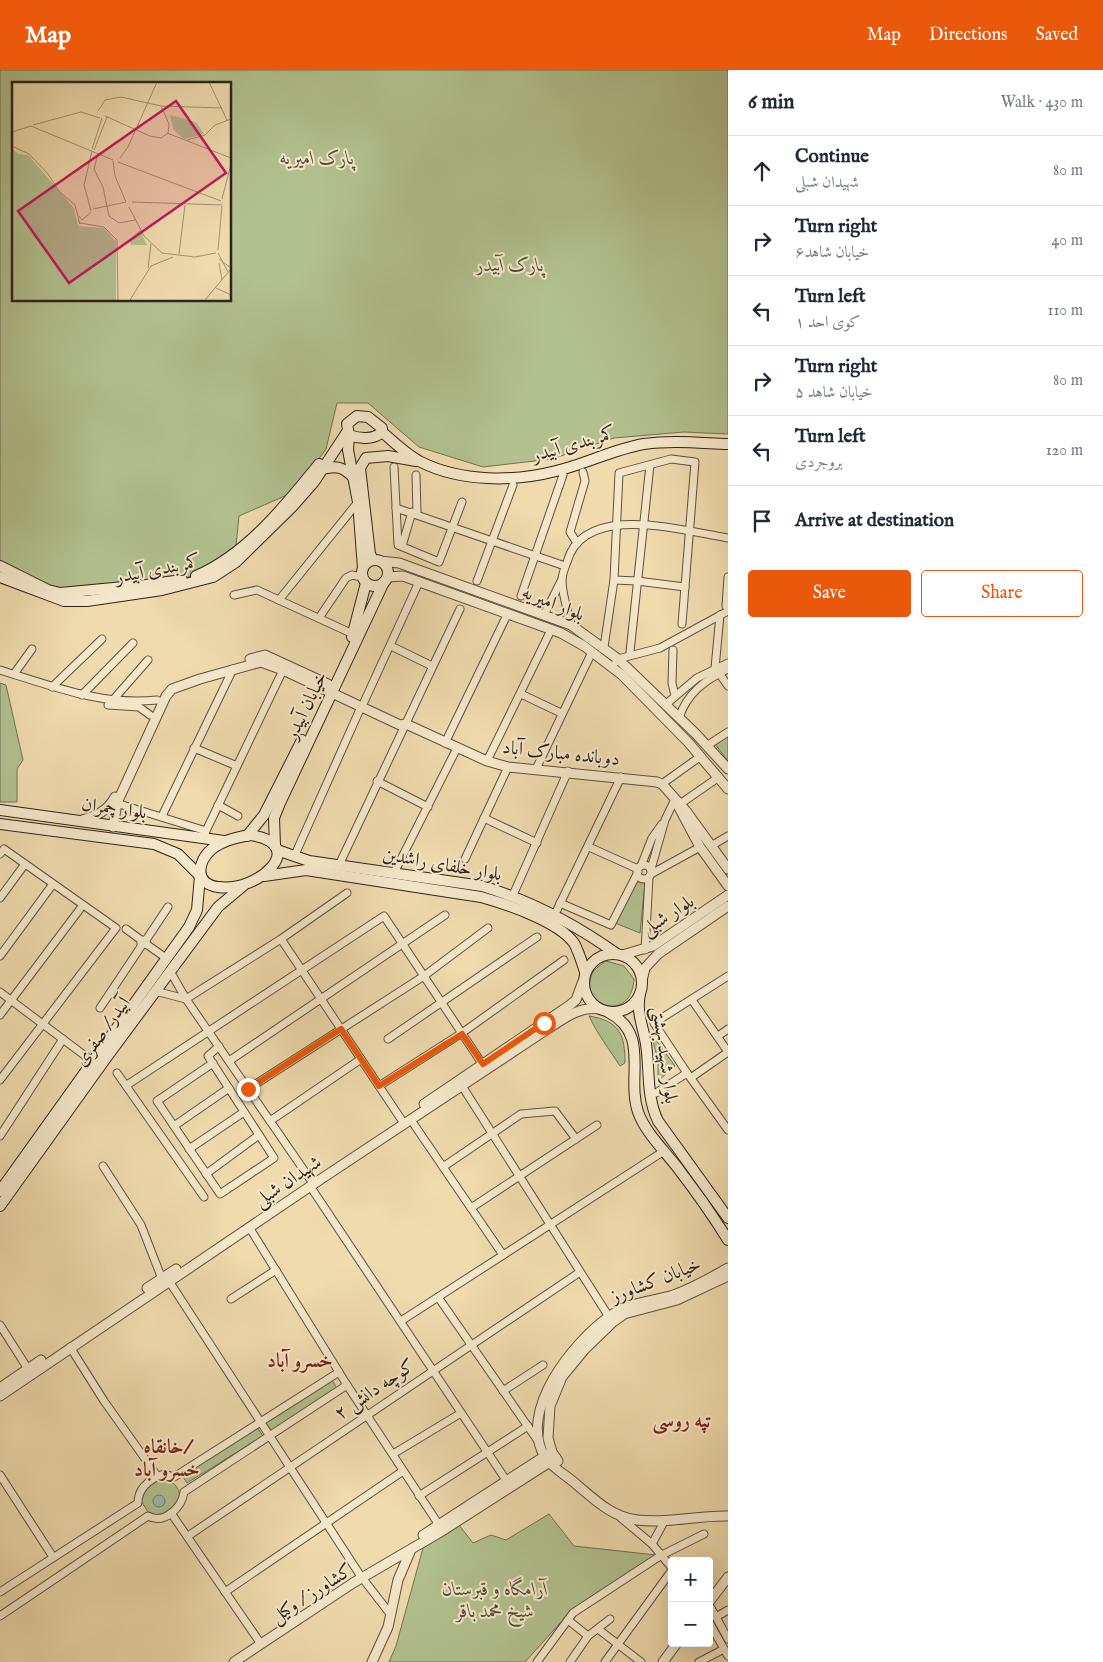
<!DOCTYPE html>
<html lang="en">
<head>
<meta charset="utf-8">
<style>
	:root { --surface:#fff; --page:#f2f2f3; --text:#1f2937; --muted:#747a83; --line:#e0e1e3; --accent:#ea580c }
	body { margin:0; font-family:"IM FELL English",Amiri,serif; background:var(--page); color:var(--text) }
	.controls { position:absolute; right:15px; bottom:15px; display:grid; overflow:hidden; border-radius:5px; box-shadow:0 5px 20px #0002 }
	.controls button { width:45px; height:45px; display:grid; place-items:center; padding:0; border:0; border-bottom:1px solid var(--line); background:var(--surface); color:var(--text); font:25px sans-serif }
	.stop { position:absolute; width:15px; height:15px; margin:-11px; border:4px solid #ea580c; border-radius:50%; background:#fff }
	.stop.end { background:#ea580c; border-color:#fff; box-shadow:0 1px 5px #0008 }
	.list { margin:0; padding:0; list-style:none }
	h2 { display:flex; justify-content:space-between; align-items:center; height:65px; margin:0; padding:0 20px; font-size:21px }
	h2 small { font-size:16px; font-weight:400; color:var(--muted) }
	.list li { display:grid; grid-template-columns:32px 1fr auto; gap:15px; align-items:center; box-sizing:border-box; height:70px; padding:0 20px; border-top:1px solid var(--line) }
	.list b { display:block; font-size:19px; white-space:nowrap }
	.list p { margin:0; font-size:16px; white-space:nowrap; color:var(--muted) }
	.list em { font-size:16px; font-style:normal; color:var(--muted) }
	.actions { display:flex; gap:10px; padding:15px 20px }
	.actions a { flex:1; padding:11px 0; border:1px solid var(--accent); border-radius:5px; text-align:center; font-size:18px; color:var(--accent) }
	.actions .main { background:var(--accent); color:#fff }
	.icon { flex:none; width:28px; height:28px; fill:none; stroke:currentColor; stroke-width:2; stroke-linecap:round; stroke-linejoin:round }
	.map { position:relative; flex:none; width:728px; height:1592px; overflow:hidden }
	header { display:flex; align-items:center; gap:30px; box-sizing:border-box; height:70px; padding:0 25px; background:var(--accent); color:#fff }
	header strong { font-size:24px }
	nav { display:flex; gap:28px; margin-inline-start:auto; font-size:18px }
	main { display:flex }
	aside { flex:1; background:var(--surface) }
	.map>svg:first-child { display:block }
</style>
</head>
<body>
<header>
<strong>Map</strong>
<nav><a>Map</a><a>Directions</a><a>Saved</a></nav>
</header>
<main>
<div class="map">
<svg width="728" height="1592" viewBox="0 0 728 1592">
	<rect width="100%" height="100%" fill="#efdbae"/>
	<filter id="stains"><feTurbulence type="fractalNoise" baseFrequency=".004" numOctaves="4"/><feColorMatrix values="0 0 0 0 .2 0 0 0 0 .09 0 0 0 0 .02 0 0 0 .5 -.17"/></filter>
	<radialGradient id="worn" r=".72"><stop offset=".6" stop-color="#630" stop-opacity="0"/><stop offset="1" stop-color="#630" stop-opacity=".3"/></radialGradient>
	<g fill="#b2c18f" stroke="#707256" fill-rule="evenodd">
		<path d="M0,0H728V364L684,362L614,368L552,389L483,397L419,377L368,333H337L326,379L294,422L239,446L236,476L202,505L117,517L60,521L0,490ZM14,14H230V230H14Z"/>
		<path d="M0,613L6,615L23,690L17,699V732H0Z"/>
		<path d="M728,664V691L715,674Z"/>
		<path d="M637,809L645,812L640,863L615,853Z"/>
		<path d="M606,891L624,896L634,909C631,955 578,935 592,904C594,899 602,894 606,891Z"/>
		<path d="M589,946C620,951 625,965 625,993L620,996C609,979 598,965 589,946Z"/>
		<path d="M656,970L675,996L658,1011V990L653,972Z"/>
		<path d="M332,1310L338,1320L271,1362L265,1352Z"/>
		<path d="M257,1357L263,1366L187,1413L181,1404Z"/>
		<path d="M165,1409C174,1412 179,1417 180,1427C172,1438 166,1446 150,1445L141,1431C145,1418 151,1412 165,1409Z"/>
		<path d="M549,1444L574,1476L656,1485L571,1541L525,1592H389L396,1576L423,1478L459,1455L473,1473L491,1465L506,1470Z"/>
	</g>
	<circle fill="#9cb9b2" stroke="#707d76" cx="159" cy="1431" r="6"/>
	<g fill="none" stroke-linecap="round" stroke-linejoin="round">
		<defs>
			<g id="minor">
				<path d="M394,397L398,475L439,492L462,432"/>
				<path d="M416,405L417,443"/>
				<path d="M396,438L565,496"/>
				<path d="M577,473L570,462L585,411L583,402"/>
				<path d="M402,476L412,442"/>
				<path d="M614,510L637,511L685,517"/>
				<path d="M477,511L513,415"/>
				<path d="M234,525L257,520L353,564"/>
				<path d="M521,526L563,405"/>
				<path d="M279,530L358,432"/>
				<path d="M726,536L728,507"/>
				<path d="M544,545L562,509"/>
				<path d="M319,548L346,508L352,505L362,507"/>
				<path d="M571,555C568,541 562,525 562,510C562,504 565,497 567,492C584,431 683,461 728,468"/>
				<path d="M391,576L432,596"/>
				<path d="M604,577L614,510L619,403L671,389L695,392L682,554"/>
				<path d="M673,580L672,613L675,626"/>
				<path d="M630,582L650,395"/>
				<path d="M616,592L618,589L660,578L728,541"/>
				<path d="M715,598L720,545"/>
				<path d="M0,600C52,616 102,636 157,630"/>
				<path d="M719,603L728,616"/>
				<path d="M14,604L32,579"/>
				<path d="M52,617L102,569"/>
				<path d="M521,624L561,643"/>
				<path d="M82,625L133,573"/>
				<path d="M112,631L148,590"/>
				<path d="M364,632L419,512"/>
				<path d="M108,635L139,637L150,645"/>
				<path d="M665,635L697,608L728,593"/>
				<path d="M679,648C687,623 705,610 728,599"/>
				<path d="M445,673L507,545"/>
				<path d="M708,675L728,662"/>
				<path d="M194,678L237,696"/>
				<path d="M487,691L551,560"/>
				<path d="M536,699L592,582"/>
				<path d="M377,711L428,737"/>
				<path d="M662,714L701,686"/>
				<path d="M113,732L206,761"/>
				<path d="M680,734L719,707"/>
				<path d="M218,735L238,746"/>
				<path d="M162,746L233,599"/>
				<path d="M484,748L537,773"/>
				<path d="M205,763L283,600"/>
				<path d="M711,776L728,766"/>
				<path d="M589,777L638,799"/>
				<path d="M0,784L4,779L116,858L0,1010"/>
				<path d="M294,787L361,637"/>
				<path d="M465,789L508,697"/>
				<path d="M339,795L460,539"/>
				<circle cx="644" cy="802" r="7"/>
				<path d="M641,796L652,768L662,754"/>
				<path d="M651,799L665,750L675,729"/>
				<path d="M394,803L457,678"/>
				<path d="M651,804L700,777"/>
				<path d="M513,825L568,701"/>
				<path d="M0,828L25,794"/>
				<path d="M560,833L611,855L638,802"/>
				<path d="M555,844L621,707"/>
				<path d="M126,859L141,870H146V874H141V870"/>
				<path d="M281,869L401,1049"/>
				<path d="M146,870L168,837"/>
				<path d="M146,874L166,888"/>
				<path d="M645,880L649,807"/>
				<path d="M0,886L53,814"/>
				<path d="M170,901L186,929L310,1109"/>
				<path d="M155,921L186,929"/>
				<path d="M0,922L92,991"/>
				<path d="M186,929L281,869L347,823"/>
				<path d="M692,930L728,982"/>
				<path d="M100,938L142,875"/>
				<path d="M0,945L83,835"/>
				<path d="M718,966L728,959"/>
				<path d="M388,969L537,867"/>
				<path d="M229,991L445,845"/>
				<path d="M213,993L157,1031L220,1124L274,1088C252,1054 230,1020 208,986L219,976"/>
				<path d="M117,1003L204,1127"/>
				<path d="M687,1003L654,953L728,906"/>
				<path d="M692,1007L728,982"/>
				<path d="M127,1015L384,846L483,995"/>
				<path d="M379,1016L462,963L564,890"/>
				<path d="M462,1016L611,1250"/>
				<path d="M248,1019L424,906L488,858"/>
				<path d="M656,1023L687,1003L728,1060"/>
				<path d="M411,1050L503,1185"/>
				<path d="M270,1051L361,989"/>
				<path d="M174,1056L229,1018"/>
				<path d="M0,1066L63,969"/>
				<path d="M189,1079L244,1042"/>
				<path d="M103,1096L141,1155L162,1209"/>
				<path d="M443,1097L521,1044L555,1041L576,1069"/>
				<path d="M206,1104L259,1065"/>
				<path d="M310,1116L508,1413"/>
				<path d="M471,1138L597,1055"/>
				<path d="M249,1157L347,1315L439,1455"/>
				<path d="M169,1211L360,1505L391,1545"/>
				<path d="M438,1227L538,1371"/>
				<path d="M231,1229L276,1200"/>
				<path d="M401,1251L664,1081"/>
				<path d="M0,1255L28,1299"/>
				<path d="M70,1277L104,1331L158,1407"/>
				<path d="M503,1321L543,1295"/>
				<path d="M393,1384L461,1343"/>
				<path d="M0,1405L53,1487"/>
				<path d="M419,1426L528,1356"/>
				<path d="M171,1443L261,1574"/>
				<path d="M621,1448L652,1474L672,1498"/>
				<path d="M188,1466L580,1202"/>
				<path d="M652,1474L665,1450"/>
				<path d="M0,1522L138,1433C138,1417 150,1409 164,1404L174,1407L339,1302"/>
				<path d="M225,1522L403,1401"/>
				<path d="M711,1538L728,1569"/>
				<path d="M0,1546L148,1446C165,1455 182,1437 184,1422L347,1315"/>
				<path d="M716,1547L728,1540"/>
				<path d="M568,1550L588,1566"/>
				<path d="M709,1552L728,1586"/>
				<path d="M598,1559L641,1592"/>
				<path d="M537,1592L573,1543L660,1486L704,1464"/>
				<path d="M570,1592L588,1566L610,1549"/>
				<path d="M605,1592L672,1500"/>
				<path d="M699,1592L724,1579"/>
			</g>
			<g id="tertiary">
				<path d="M380,491L399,493L571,555L618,589L696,664L728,699"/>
				<path d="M387,507L403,506L561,563L584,576L622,605L688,672L728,719"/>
				<path d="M250,589L265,585L328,614"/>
				<path d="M676,732L700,777L728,816"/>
				<path d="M82,750C96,746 108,741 115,727"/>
				<path d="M113,757L117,733L166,626L172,619L200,609L261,592L283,600L400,655L406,654L487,691L508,697L657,712L662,714L686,741L728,799"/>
				<path d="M622,885L653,876L728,825"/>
				<path d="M642,911L645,898L658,884L728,836"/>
				<path d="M424,1034L570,935L576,930L583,911"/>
				<path d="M728,1198C710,1208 690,1220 670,1226C648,1232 629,1232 610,1246C574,1271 517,1341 545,1387C552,1398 566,1405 576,1414C595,1430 612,1447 637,1450C667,1454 698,1445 728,1446"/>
				<path d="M147,1218L176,1199"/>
				<path d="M0,1318L41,1290"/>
				<path d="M0,1326L321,1109L549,958C565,948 580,936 599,939"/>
				<path d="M558,1391L552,1382L548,1368L550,1336L562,1307L585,1279L613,1252L624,1244L677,1230L728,1206"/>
				<path d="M423,1465L548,1384"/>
				<path d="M709,1532L728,1507"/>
				<path d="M234,1592L353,1513L442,1461L556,1388"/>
				<path d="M372,1592L388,1557L398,1510L410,1482"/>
				<path d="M663,1592L677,1573"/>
			</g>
			<g id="secondary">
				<path d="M357,346L368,347L382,358V362C374,370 359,369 349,365L347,354Z"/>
				<path d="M382,362C394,372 407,385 421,392C461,412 514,412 556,401C586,394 614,379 644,374C672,370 700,373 728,374"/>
				<path d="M349,365L348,380L358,432L363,498"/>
				<path d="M322,399C335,396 342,396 352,406"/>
				<path d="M373,490L370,484L360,398L366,388L388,386L416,391"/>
				<circle cx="375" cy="503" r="13"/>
				<path d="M0,496L48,520L60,523L146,515L182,510"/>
				<path d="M196,506C246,485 285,436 319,394"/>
				<path d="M0,507L64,531H87L162,520L213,507L236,492L292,437L314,412L347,362"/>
				<path d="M352,567L366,513"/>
				<path d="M0,740L224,771"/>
				<path d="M0,754L154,774L178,784L199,805"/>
				<path d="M251,765C310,775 258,823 218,817C194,814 197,791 212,779C223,770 237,767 251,765Z"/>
				<path d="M247,766L264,745L302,670"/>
				<path d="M275,776L274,748L280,733L384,512"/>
				<path d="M277,780L309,791L482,816C532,831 575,854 617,884"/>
				<path d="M264,806L306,800L481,827C506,834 558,851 574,873C579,882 582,893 585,902"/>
				<circle cx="613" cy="913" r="29"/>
				<path d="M640,924C636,942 643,956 646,974C650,1000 646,1026 658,1051L728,1148"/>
				<path d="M608,942C651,964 626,1006 638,1042C646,1064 666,1082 680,1101C697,1123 713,1146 728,1170"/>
				<path d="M0,1121L189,857L197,840L200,806"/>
				<path d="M0,1136L106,988L218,837L243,816"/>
			</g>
		</defs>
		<use href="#minor" stroke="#5f5041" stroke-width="9"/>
		<use href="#tertiary" stroke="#5f5041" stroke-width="11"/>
		<use href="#secondary" stroke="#2f221d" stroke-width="12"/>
		<use href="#minor" stroke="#f5e8ca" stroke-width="7"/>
		<use href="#tertiary" stroke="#f5e8ca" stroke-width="9"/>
		<use href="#secondary" stroke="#f5e8ca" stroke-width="10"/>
	</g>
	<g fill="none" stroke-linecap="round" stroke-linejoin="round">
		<path stroke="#ea580c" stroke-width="6" d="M248,1019L341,959L379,1016L462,964L483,994L544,953"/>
	</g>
	<g text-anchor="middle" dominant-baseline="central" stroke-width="4" stroke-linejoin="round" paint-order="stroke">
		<g font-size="19" font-style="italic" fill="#504a3a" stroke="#f5e8ca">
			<text x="317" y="89">پارک امیریه</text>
			<text x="510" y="196">پارک آبیدر</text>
			<text x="495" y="1520">آرامگاه و قبرستان<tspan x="495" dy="22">شیخ محمد باقر</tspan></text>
		</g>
		<g font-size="19" fill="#2f221d" stroke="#f5e8ca">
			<text transform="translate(574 375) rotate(-16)">کمربندی آبیدر</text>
			<text transform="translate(158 500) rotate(-11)">کمربندی آبیدر</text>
			<text transform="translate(553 534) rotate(22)">بلوار امیریه</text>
			<text transform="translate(307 636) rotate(-64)">خیابان آبیدر</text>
			<text transform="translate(561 684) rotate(6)">دوبانده مبارک آباد</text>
			<text transform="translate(114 739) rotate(8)">بلوار چمران</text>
			<text transform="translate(442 795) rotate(10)">بلوار خلفای راشدین</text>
			<text transform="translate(668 846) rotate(-33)">بلوار شبلی</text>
			<text transform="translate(103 962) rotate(-54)">آبیدر/ صفری</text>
			<text transform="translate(664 985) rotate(82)">بلوار شهید بهشتی</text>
			<text transform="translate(288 1112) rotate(-34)">شهیدان شبلی</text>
			<text transform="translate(656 1211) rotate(-21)">خیابان کشاورز</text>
			<text transform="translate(375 1320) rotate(-34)">کوچه دانش ۲</text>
			<text transform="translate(312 1524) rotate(-33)">کشاورز / وکیل</text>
		</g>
		<g font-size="20" font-weight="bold" fill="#7a1f14" stroke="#f5e8ca">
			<text x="300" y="1291">خسرو آباد</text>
			<text x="682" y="1351">تپه روسی</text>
			<text x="167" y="1377">خانقاه/<tspan x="167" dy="23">خسرو آباد</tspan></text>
		</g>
	</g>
	<g transform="translate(12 12)">
		<rect width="219" height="219" fill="#efdbae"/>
		<path d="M158,33L184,40L192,52L173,57L169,55L161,47ZM0,66L6,72L16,73L62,126L66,144L92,146L104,159V218H0ZM128,148L135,163H119L117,158Z" fill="#b2c18f"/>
		<path fill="none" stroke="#a29174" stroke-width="1" d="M197,0L215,38M86,29L93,18L109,15L149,24L210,26M93,34L138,54L149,56L156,51L157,42L149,24M21,43L69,30L88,36M19,44L101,78M0,50L19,44M155,51L219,76M175,58L193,53L203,43L219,37M0,64L17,72L36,92L47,109L63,123L68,142L66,138M80,67L90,36M82,68L95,35M86,71L82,87L91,105L97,134L107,141L123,138M108,76L116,65L145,0M101,79L103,94L114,120M106,80L209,119M210,117L219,82M120,120L210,123M117,125L132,154L150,171L183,175L204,171M81,127L114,120M79,129L72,103L80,69M67,134L70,138L79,130M68,141L92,145L105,158L106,218M206,168L210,124M206,171L216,190M167,172L173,123M207,177L219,186M207,181L210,198M136,186L139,162M204,206L219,213M118,218L139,184L161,175M193,218L219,187"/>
		<path fill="#c2185b" fill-opacity="0.15" stroke="#c2185b" stroke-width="2.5" d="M164,19L214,91L57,201L6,129Z"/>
		<rect width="219" height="219" fill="none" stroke="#2f221d" stroke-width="2.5"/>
	</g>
	<rect width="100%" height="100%" filter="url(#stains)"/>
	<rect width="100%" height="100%" fill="url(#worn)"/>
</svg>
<div class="controls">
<button>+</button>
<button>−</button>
</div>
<div class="stop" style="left:544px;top:953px"></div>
<div class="stop end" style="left:248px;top:1019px"></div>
</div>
<aside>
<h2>6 min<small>Walk · 430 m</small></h2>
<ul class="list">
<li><svg class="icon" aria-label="ahead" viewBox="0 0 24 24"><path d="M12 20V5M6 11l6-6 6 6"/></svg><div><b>Continue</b><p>شهیدان شبلی</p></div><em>80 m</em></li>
<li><svg class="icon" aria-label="right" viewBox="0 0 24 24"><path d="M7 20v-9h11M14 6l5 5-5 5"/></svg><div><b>Turn right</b><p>خیابان شاهد۶</p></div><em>40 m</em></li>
<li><svg class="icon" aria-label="left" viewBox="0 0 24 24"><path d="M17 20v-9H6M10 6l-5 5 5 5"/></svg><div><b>Turn left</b><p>کوی احد ۱</p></div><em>110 m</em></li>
<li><svg class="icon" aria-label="right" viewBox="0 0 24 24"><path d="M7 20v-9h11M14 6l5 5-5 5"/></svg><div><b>Turn right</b><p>خیابان شاهد ۵</p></div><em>80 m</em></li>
<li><svg class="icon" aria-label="left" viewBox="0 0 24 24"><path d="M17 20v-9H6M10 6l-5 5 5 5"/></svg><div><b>Turn left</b><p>بروجردی</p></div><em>120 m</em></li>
<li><svg class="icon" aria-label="arrive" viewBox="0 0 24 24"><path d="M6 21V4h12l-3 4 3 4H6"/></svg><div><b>Arrive at destination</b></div></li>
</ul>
<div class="actions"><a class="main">Save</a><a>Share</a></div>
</aside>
</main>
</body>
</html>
